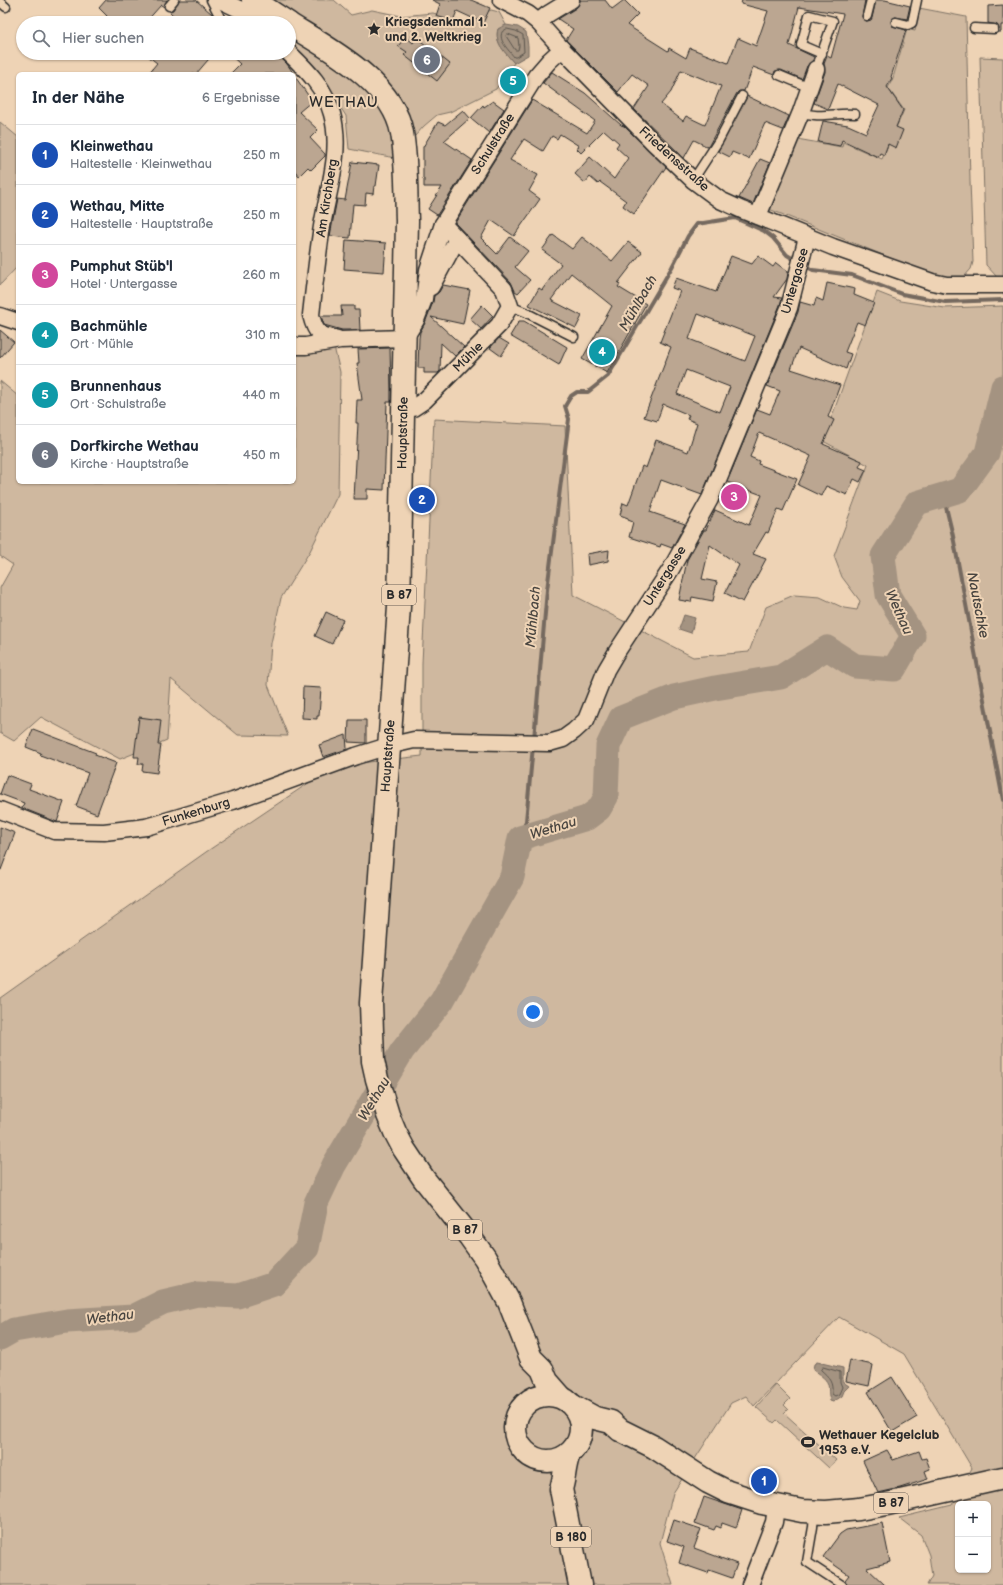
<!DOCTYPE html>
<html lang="de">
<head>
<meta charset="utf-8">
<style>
	:root { --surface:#fff; --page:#f6f6f7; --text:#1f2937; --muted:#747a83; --line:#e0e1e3; --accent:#2b2b2b }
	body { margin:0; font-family:"Balsamiq Sans",sans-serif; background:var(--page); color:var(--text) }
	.controls { position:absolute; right:12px; bottom:12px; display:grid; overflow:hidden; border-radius:6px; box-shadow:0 1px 3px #0004 }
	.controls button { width:36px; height:36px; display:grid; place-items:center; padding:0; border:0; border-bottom:1px solid var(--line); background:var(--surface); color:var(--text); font:20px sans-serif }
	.you { position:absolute; left:533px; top:1012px; width:14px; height:14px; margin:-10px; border:3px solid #fff; border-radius:50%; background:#1a73e8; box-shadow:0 0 0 6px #1a73e833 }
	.badge { display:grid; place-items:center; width:26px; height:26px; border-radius:50%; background:var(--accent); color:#fff; font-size:13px; font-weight:700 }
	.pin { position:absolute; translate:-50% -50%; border:2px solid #fff; box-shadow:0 1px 4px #0006 }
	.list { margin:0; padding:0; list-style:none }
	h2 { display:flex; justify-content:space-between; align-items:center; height:52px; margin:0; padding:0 16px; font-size:17px }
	h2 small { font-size:13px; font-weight:400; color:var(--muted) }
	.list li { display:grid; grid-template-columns:26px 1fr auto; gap:12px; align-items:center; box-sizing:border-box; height:60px; padding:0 16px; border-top:1px solid var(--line) }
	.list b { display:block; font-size:15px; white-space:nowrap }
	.list p { margin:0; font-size:13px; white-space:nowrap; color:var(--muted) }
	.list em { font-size:13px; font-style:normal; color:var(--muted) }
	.icon { flex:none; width:22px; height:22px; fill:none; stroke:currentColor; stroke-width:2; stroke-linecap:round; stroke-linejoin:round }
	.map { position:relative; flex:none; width:1003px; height:1585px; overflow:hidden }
	.search { position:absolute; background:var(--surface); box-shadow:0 1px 3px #0004; left:16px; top:16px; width:280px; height:44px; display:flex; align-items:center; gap:10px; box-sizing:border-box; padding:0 14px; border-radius:22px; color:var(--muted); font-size:15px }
	.panel { position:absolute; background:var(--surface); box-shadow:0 1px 3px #0004; left:16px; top:72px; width:280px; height:412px; border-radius:6px }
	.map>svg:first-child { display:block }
</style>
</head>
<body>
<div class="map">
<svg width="1003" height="1585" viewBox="0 0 1003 1585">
	<rect width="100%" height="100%" fill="#eed3b5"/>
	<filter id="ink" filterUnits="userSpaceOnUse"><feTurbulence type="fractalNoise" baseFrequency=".025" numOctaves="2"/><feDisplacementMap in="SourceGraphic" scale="8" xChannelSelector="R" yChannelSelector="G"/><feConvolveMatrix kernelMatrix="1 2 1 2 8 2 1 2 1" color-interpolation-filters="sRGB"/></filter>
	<g filter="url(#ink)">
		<g fill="#cfb89f" stroke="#7d7265" fill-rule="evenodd">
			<path d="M266,0H334L351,15L372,10L401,16L433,13L463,22L491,10L499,12L506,25L498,29C494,43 506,53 514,63L496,89L450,112L437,115L424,126L395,158L349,149L346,116L325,83L289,42V23Z"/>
			<path d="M919,8L966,17L970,181L973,262L971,269L963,278L935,276L769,209L797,139L842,147L843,142L882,159L904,110L888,88L893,78L907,29L915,31Z"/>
			<path d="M980,57L1003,58V277H997L986,265Z"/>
			<path d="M0,122L18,137V266L0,285Z"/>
			<path d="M877,292L900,301L945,308L1003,306V1585H927L932,1576L929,1555L921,1535L899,1518L952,1505L972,1468L904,1354L839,1317L754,1406L746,1396L731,1403L673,1493L660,1543L673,1585H0V998L206,852L310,782L360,763L422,756V663L434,419L565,426L573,595L693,657L749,652L766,607L794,595L820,597L844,608L857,610L860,601L842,577L834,556L868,465L823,441ZM958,1504H988V1570H958Z"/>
			<path d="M334,347L340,372L338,494L310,551L281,598L271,643L268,685L288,736L238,735L171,679L167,740L120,759L41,717L14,741L0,733V588L13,565L0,556V381L18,396V482H294V353H315Z"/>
			<path d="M776,1385L790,1399L784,1405L788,1409L784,1413L836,1460L829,1468L777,1420L774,1423L756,1407Z"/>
		</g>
		<g fill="#a49381" stroke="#74695f">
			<path d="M506,25L518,27L526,32L528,46V55L514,63C506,53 494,43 498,29Z"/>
			<path d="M684,615L695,618L691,633L679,629Z"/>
			<path d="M817,1362L843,1368V1382L849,1386L844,1391L842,1396L833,1402L830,1401C828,1395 829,1388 828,1384C825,1377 818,1374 813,1370L814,1364Z"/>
		</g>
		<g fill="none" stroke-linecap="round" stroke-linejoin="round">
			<g stroke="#5b554d" stroke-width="1">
				<path d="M507,29L516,31L523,35L524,52L516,57H514C509,50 498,41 502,32Z"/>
				<path d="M508,34L518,38L519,46L518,50H515L506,36Z"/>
				<path d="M823,1367L840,1372V1382L842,1387L839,1394L835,1396L832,1394C833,1381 830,1378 821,1370Z"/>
			</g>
			<g stroke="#74695f" stroke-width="4">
				<path d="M803,265L813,270L852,275L902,294L945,302L1003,300"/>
				<path d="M960,490L946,507L953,536L1003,800"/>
				<path d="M534,739L547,590L569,419L565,406L571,396L577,392H588L608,376L672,267L688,236L697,224L735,218L764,231L773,238L787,255L797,261"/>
				<path d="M520,838L526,821L533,746"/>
			</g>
			<path stroke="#a49381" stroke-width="25" d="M0,1338L14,1330L67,1321L133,1317L163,1302L197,1294L238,1296L274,1284L307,1248L316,1203L334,1165L402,1051L442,1001L512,877L520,838L587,818L599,809L606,797L608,746L621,718L674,697L715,688L781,677L827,648L855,666L894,669L913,636L888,595L883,556L917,503L960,490L987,453L1003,387"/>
		</g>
		<g fill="#bba691" stroke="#2b2b2b" fill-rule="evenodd">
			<path d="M106,0H167L164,7L161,5L145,23H101L107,16L99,8Z"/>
			<path d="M179,0H196L212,14L217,23H181L169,11L173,10Z"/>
			<path d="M432,0H471L490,8L483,23L457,11L453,21L436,16L440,4Z"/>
			<path d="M580,0H605L612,9L624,0L638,14L627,25L668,51L669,48L686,58L690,48L728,63L738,38L756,46L768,11L741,4L742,0H865L862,17L866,21L871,20L872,18L876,0H885L910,6L907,19L895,17L891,21L892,26L906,30L891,77L892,78L887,87L903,110L896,127L903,130L896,148L888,144L884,155L880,153L878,157L842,140L840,146L818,142L823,121L848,125L866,133L879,105L838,84L828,109L814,103L825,72L824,64L827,56L831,58L843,14L799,7L789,45L814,57L813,60L807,66L802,79L781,70L775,71L774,75L753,67L744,91H739L737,93L708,147L694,140L684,158L634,109L649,86L632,74L618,92L566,40L573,29L558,19L576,8L579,4ZM681,70L721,86L705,125L686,116L683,121L661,104L671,92Z"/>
			<path d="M1003,5V25H1001V32H998L999,29L997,25L988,23V6Z"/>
			<path d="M406,37L413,43L417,38L450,64L437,81L404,55L407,52L398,46Z"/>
			<path d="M144,53H214L196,74H148L157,63Z"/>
			<path d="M228,53H276L287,64L294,74H230L240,64Z"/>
			<path d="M552,72L585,93L621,125L624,126L666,167L634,214L623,206L626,201L600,182L598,184L590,177L585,183L575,174L590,157L614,179L628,158L616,147L619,143L604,130L581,153L577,149L579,146L560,134L557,139L552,136L543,151L524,139L510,160L538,175L529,191L540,199L514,236L491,220L481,238L497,254L510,237L528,251L515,267L530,280L518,293L515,291L511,282L455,223L532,100L587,133L595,121L543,83Z"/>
			<path d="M294,75L312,101L299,112L318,130L310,138L325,154V156L311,170L308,167L299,176L294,170Z"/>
			<path d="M747,96L789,116L783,130L765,123L749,159L732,152L730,157L718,151Z"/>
			<path d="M493,101L504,109L489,133L471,118L483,105L484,107Z"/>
			<path d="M463,110L470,118L444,141L472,160L437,215L428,209L442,187H424V179H423V147L438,122L445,125Z"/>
			<path d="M760,159L770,163L753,204L739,198Z"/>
			<path d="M352,162L379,165L376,186H374L373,194L366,193L365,205L353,204L350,238L330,236L337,199L345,200Z"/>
			<path d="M553,235L572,249L582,237L612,261L628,242L642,252L618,283L620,284L618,287L646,304L607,373L582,359L612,306L571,273L551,300L582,316L576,328L529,305L539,288L542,290L561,264L542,250Z"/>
			<path d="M346,240L386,243L384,272L344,269Z"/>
			<path d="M731,256L752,264L758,256L773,267L776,263L788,272L787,279L774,297L782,298L780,305L702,495L661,480L650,512L685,524L672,548L661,544L660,547L629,537L633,522L628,520V518L620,515L623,503L628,505L642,466L646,468L656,440L688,452L697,423L687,419L689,415L663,404L657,421L644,417L671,347L660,342L680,291L672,288L676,278L716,292ZM698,314L755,336L745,361L689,339ZM686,370L730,387L720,412L677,394Z"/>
			<path d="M827,283L855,289L854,295L874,303L865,325L857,322L845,352L851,354L846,369L799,348L791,369L840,385L828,417L834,420L823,444L862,461L859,467L866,470L860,482L854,479L847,495L826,486L821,496L798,485L811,456L759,433L750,457L759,461L758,464L797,479L783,511L778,509L768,533L766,532L753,554L766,559L743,602L725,593L739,565L710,545L702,579L717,582L713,601L692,597L691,602L679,600L687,560L704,530H706L715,510L749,525L762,495L727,482L757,409L770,414L780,391L767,386L798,312L800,302L814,306L816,298L823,301Z"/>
			<path d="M443,285L470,290L463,324L431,317L464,347L455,356L441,343L440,371L438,373H424V368H418L419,338L420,332L425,323L433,302L434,296L439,292Z"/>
			<path d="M482,305L493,316L481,329L470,319Z"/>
			<path d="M341,306H354V310H359L360,330H342L324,325L321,316H342Z"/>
			<path d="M519,321H524L567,347L559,365L510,336Z"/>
			<path d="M0,330L14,342L0,358Z"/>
			<path d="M499,338L509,344L501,356L490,348Z"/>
			<path d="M390,348L391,393V402H387L384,490L367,489V499H354L358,423H356L357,400H362L357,363H359L358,349Z"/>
			<path d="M609,550L608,561L588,565L587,554Z"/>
			<path d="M326,612L343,620L332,644L315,636Z"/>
			<path d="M303,687L321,688L319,716H317V719L302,718Z"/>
			<path d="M139,717L161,720L158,745H161L157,773L142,771L143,764H138L139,757H134Z"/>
			<path d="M349,720H366V743L348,742Z"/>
			<path d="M33,729L96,753L95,755L116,763L97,814L76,806L88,773L40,755L41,753L26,747Z"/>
			<path d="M346,735L347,749L323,757L319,745Z"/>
			<path d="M7,775L31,784L29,789L64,802L57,822L22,808L24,803L0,794Z"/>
			<path d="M0,827L15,833L1,870H0Z"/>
			<path d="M850,1360L873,1365L869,1386L846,1381Z"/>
			<path d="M892,1377L917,1417L892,1432L868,1392Z"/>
			<path d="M887,1450L893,1460L919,1451L922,1459L926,1458L930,1469L925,1471L928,1479L900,1488L878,1493L863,1461Z"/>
			<path d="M704,1497L742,1510L736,1528L722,1523L721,1528L716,1526L714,1530L695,1523Z"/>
			<path d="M674,1520L701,1529L694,1548L737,1564L732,1578L709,1570L708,1573L679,1563L684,1547L667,1541Z"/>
			<path d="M882,1523L890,1562L867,1568L885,1585H847L845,1580L849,1575L823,1557L840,1534L846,1530Z"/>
		</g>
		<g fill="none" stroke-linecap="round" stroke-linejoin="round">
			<defs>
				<g id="service">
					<path d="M211,0L223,23"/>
					<path d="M0,2L6,7"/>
					<path d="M169,6L174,0"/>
					<path d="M867,16L871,0"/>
					<path d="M896,22L908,25L912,23L917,0"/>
					<path d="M974,28L994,29"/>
					<path d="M816,69L833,21L809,15L801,45L822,54"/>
					<path d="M779,75L810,88"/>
					<path d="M801,112C818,119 837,112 855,114"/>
					<path d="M693,180L719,140L742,96"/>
					<path d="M510,306L525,312L574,337"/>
					<path d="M814,1513L813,1527L807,1562L842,1585"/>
				</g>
				<g id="minor">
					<path d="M220,0L243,11L251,12L261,5"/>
					<path d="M501,0L528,14L538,22L562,49L654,143L693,180L720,200L742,210L833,247L932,282L947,285H1003"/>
					<path d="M538,22L548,14L571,0"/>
					<path d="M260,23L258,18L261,5"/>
					<path d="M289,53C308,71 325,88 332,114C343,153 326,195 321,233C317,260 314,288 311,315C316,335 319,335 338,339"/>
					<path d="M758,216L801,112L816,69"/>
					<path d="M431,287L457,239"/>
					<path d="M0,316L18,322"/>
					<path d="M294,346H306L340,340L405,338L416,320L424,299L428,270L443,224L536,76L549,61L562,49"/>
					<path d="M403,410L413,408L425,400L499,325L510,306L504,289L443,224"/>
					<path d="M0,810L54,831L104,832L146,827L233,801L356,756L388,746L414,740L549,743L563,739L574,731L586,720L606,670L616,653L671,569L710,499L789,308L807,237"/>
					<path d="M750,1585L774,1522L776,1507"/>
				</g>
				<g id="primary">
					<path d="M253,0L288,23"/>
					<path d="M289,24C329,49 393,82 402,133C407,162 406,192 407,221L399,607L371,1003L373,1061L377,1079L388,1115L395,1132L404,1149L424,1179L470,1237L485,1258L509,1302L531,1358L542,1369L547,1381L561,1397"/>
					<circle cx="548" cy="1428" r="33"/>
					<path d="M573,1406L595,1418L611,1422L620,1430L654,1447L708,1482L728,1492L762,1503L802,1511L826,1512L859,1509L887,1504L1003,1478"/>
					<path d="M569,1454C564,1466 565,1477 561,1489L580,1585"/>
				</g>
			</defs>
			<use href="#service" stroke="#2b2b2b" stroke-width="11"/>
			<use href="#minor" stroke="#2b2b2b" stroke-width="19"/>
			<use href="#primary" stroke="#2b2b2b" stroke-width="25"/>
			<use href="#service" stroke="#eed3b5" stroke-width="8"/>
			<use href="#minor" stroke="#eed3b5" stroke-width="16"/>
			<use href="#primary" stroke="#eed3b5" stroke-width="22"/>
		</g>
	</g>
	<defs>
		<symbol id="sight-bare" viewBox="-9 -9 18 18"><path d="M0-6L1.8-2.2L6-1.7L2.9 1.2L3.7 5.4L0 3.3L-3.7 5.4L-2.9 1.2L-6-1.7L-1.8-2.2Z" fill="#2b2b2b" stroke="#eed3b5" stroke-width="2.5" paint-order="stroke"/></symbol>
		<symbol id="stadium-bare" viewBox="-9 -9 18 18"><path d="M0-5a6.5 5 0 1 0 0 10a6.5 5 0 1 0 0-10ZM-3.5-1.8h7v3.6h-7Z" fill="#2b2b2b" stroke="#eed3b5" stroke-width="2.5" paint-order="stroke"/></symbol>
	</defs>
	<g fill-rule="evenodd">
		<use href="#sight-bare" x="364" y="19" width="20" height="20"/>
		<use href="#stadium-bare" x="798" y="1432" width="20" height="20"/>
	</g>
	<g text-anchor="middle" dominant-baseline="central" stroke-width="4" stroke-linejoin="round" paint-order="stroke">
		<g fill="#eed3b5" stroke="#665d54" stroke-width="1">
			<rect x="382" y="585" width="34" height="20" rx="3"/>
			<rect x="448" y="1220" width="34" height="20" rx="3"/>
			<rect x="874" y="1493" width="34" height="20" rx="3"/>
			<rect x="551" y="1527" width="40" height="20" rx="3"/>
		</g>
		<g font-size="12" font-weight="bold" fill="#2b2b2b">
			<text x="399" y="595">B 87</text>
			<text x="465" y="1230">B 87</text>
			<text x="891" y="1503">B 87</text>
			<text x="571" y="1537">B 180</text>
		</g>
		<g font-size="13" font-weight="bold" fill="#2b2b2b" stroke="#eed3b5" text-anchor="start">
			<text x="385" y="22">Kriegsdenkmal 1.<tspan x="385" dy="15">und 2. Weltkrieg</tspan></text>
			<text x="819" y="1435">Wethauer Kegelclub<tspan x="819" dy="15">1953 e.V.</tspan></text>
		</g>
		<g font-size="13" fill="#2b2b2b" stroke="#eed3b5">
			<text transform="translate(493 144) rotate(-58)">Schulstraße</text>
			<text transform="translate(674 159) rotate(42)">Friedensstraße</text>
			<text transform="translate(327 198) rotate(-81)">Am Kirchberg</text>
			<text transform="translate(795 281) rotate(-74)">Untergasse</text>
			<text transform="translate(468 357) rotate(-45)">Mühle</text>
			<text transform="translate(403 433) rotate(-89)">Hauptstraße</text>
			<text transform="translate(665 576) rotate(-58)">Untergasse</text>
			<text transform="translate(388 756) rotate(-86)">Hauptstraße</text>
			<text transform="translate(196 812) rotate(-17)">Funkenburg</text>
		</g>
		<g font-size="14" font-style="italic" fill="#494540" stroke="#eed3b5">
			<text transform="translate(638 303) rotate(-60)">Mühlbach</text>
			<text transform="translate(978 605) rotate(79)">Nautschke</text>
			<text transform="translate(899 612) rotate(66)">Wethau</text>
			<text transform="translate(533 617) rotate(-85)">Mühlbach</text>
			<text transform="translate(553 828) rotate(-17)">Wethau</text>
			<text transform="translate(374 1099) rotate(-59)">Wethau</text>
			<text transform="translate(110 1317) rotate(-7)">Wethau</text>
		</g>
		<g font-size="15" letter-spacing="1" fill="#2b2b2b" stroke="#eed3b5">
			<text x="344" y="102">WETHAU</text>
		</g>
	</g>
</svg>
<div class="controls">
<button>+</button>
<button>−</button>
</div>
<div class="you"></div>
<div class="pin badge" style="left:764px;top:1481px;background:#1a4fb4">1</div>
<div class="pin badge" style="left:422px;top:500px;background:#1a4fb4">2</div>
<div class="pin badge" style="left:734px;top:497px;background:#d1479c">3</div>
<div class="pin badge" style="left:602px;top:352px;background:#0f9aa8">4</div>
<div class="pin badge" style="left:513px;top:81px;background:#0f9aa8">5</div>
<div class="pin badge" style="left:427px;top:60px;background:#6b7280">6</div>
<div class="search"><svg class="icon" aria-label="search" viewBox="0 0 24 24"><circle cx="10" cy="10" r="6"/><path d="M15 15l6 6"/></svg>Hier suchen</div>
<section class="panel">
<h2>In der Nähe<small>6 Ergebnisse</small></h2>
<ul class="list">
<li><span class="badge" style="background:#1a4fb4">1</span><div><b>Kleinwethau</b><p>Haltestelle · Kleinwethau</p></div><em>250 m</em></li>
<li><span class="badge" style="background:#1a4fb4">2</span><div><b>Wethau, Mitte</b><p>Haltestelle · Hauptstraße</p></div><em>250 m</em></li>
<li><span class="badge" style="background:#d1479c">3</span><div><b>Pumphut Stüb'l</b><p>Hotel · Untergasse</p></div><em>260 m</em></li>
<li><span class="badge" style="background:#0f9aa8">4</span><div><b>Bachmühle</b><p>Ort · Mühle</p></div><em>310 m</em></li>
<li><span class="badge" style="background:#0f9aa8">5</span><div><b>Brunnenhaus</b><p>Ort · Schulstraße</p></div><em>440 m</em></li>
<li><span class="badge" style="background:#6b7280">6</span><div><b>Dorfkirche Wethau</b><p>Kirche · Hauptstraße</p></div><em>450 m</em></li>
</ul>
</section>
</div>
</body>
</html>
